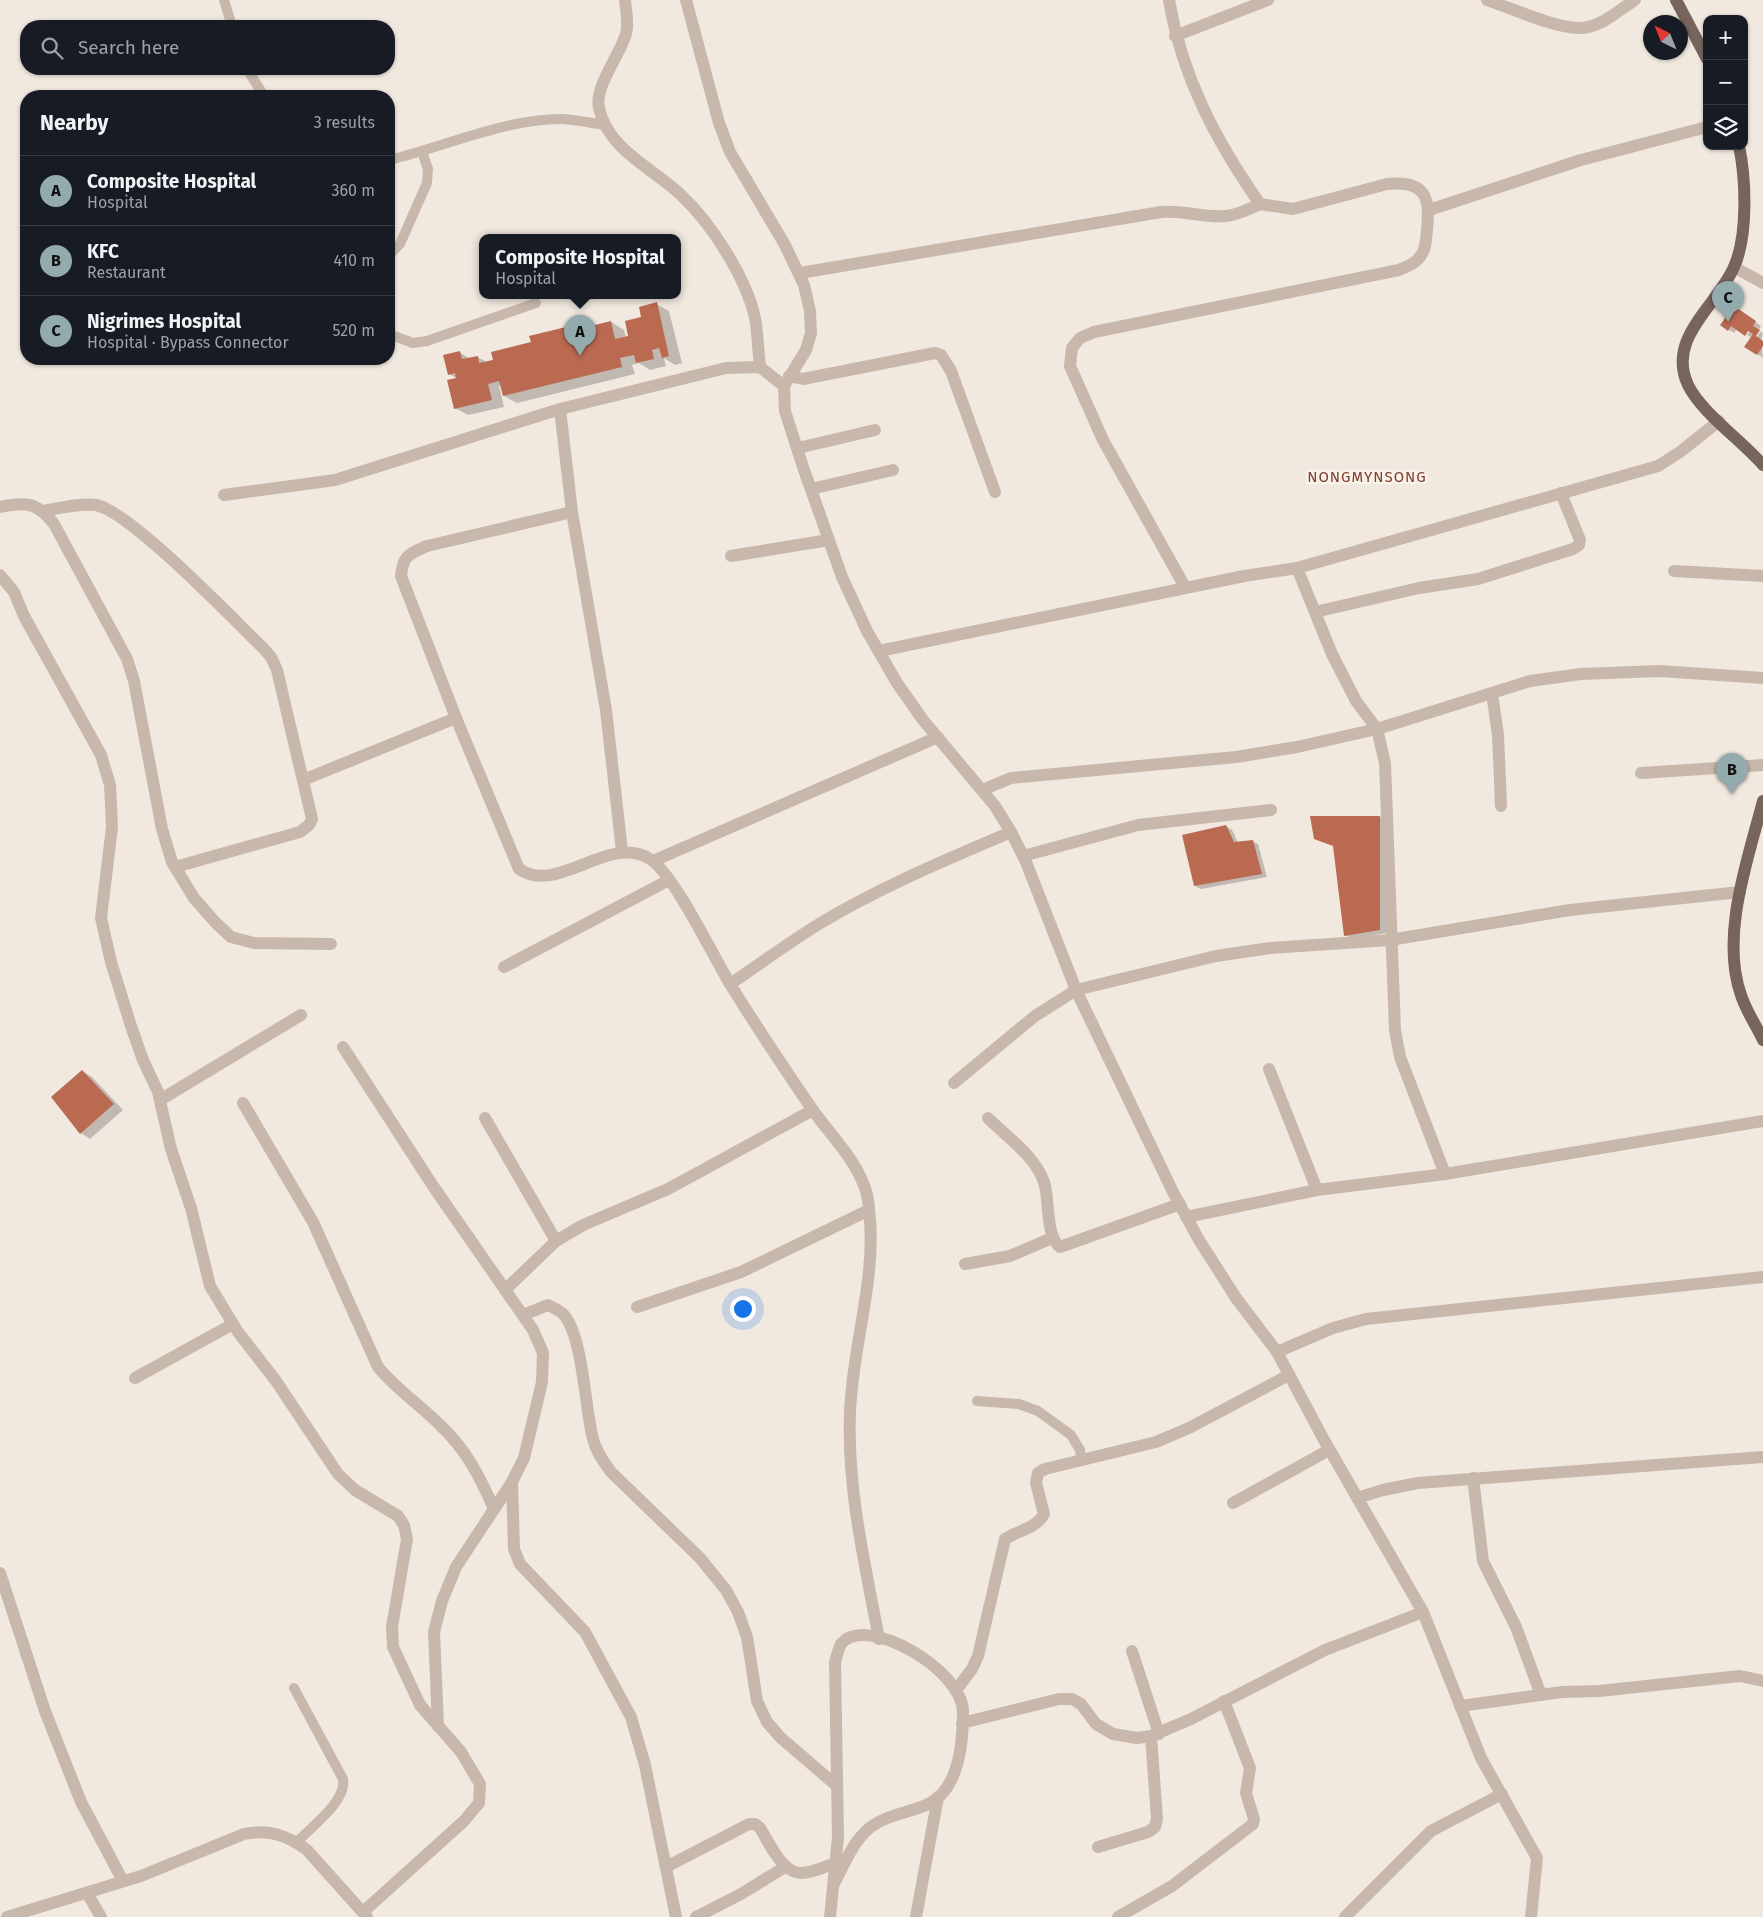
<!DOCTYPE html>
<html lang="en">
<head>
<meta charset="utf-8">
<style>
	:root { --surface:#171b24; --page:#20242c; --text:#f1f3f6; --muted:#9ea1a6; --line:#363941; --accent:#94abad }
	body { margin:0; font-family:"Fira Sans",sans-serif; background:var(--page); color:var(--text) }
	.controls { position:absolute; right:15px; top:15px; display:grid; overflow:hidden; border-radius:10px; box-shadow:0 1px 4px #0004 }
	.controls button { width:45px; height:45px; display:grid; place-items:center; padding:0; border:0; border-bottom:1px solid var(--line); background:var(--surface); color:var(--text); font:25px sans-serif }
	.compass { position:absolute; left:1643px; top:15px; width:45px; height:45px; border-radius:50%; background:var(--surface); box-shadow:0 1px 4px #0004; rotate:317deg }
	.you { position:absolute; left:742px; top:1308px; width:18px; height:18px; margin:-12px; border:4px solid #fff; border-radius:50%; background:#1a73e8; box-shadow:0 0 0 8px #1a73e833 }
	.badge { display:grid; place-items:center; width:32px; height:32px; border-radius:50%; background:var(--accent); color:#111; font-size:16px; font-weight:700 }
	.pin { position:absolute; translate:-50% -41px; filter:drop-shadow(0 1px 2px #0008) }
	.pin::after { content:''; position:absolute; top:26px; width:18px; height:15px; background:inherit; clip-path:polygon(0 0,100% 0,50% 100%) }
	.popup { position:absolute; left:479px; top:234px; width:202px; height:65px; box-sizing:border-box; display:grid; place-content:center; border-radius:10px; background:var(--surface); filter:drop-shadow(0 1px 4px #0005); font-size:16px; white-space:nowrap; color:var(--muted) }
	.popup b { font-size:19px; color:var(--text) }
	.popup::after { content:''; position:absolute; left:50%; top:100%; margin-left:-10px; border:10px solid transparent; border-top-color:var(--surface) }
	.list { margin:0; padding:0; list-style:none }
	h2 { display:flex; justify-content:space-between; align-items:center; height:65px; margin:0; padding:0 20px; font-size:21px }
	h2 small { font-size:16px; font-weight:400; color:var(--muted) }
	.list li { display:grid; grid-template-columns:32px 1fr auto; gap:15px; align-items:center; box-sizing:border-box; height:70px; padding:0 20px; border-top:1px solid var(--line) }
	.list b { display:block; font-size:19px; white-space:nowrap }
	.list p { margin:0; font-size:16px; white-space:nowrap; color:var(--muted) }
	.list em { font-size:16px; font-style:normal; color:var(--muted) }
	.icon { flex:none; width:28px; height:28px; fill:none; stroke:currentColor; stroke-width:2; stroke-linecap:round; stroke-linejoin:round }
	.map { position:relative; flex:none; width:1763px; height:1917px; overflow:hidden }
	.search { position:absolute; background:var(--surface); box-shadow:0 1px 4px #0004; left:20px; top:20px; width:375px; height:55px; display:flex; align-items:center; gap:12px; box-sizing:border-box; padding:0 18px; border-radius:20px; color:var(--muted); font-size:19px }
	.panel { position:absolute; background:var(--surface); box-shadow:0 1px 4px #0004; left:20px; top:90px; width:375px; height:275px; border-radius:20px }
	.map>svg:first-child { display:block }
</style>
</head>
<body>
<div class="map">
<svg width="1763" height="1917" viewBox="0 0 1763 1917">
	<rect width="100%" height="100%" fill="#f1e8df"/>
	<g fill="#0003">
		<path d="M656,304L669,311L682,363L675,365L664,358L666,366L650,370L639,363L632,365L635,374L517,403L504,396L501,385L499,386L504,407L468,415L455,408L458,379L449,374L459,352L470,359L477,357L487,362L570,327L576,331L611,322L624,330L626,338L630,337L643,318Z"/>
		<path d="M1740,311L1761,326L1754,337H1757L1760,332L1763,333L1761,341L1763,358L1757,354L1752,338L1747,335L1753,327L1737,329L1734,333L1728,329Z"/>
		<path d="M1380,817L1386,821V933L1352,939L1346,935Z"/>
		<path d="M1226,826L1232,830L1238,843L1252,841L1258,844L1267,877L1201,889L1195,886Z"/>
		<path d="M82,1071L92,1077L123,1110L90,1139L81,1133Z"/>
	</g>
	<g fill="#bb6a52">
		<path d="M657,302L669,356L662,358L659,348L652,350L654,359L636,363L634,355L620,358L622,367L503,396L499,381L488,384L492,400L454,409L447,380L456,378L455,373L448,375L443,355L460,351L462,359L478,356L479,363L493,360L491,352L531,342L529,336L570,326L571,331L611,321L615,339L628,336L625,321L641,317L639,307Z"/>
		<path d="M1734,306L1756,321L1753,326L1760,330L1756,336L1763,341V346L1757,355L1744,347L1753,334L1748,331L1745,336L1731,326L1728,331L1720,325Z"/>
		<path d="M1310,816H1380V930L1344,936L1333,846L1314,839Z"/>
		<path d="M1226,825L1234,842L1253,840L1262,874L1194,886L1182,835Z"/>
		<path d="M82,1070L114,1104L80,1134L51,1097Z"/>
	</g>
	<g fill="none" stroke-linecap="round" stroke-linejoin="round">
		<g stroke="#c8b8ab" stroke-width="10">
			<path d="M224,0L232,26"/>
			<path d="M247,69L264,96"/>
			<path d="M389,160C443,147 508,118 563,119C577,120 591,123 605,125"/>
			<path d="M389,255L400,244L427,183L428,169L422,152"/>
			<path d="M389,334L413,343L427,341L536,303"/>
			<path d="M977,1401L1019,1404L1038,1411L1071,1435L1080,1450L1082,1461"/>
			<path d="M294,1688L343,1779C347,1801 312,1826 297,1842"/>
		</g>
		<g stroke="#c8b8ab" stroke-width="12">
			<path d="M625,0C626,11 629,24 626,34C620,55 594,87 599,108C608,150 653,168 681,195C711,223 746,277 755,318C758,334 758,351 760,367"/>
			<path d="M686,0L719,123L730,152L785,245L804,285L810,311L811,333L806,350L784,386L785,411L803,467L842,577L867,631L897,683L923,720L995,806L1011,832L1026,862L1076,990L1173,1192L1199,1240L1236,1298L1277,1352L1324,1440L1423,1612L1481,1758L1537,1858L1531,1917"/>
			<path d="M1169,0C1182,77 1216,141 1260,204L1293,209L1387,184C1424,180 1431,196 1427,229C1426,241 1426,253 1416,261C1412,265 1405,267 1399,270L1094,332L1080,338L1072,348L1070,366L1103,440L1185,587"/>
			<path d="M1487,0C1511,8 1557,29 1580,28C1600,28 1619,10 1635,0"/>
			<path d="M1175,36L1268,0"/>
			<path d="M1429,210L1581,160L1707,127"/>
			<path d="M1734,267L1763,283"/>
			<path d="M800,273L1161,212C1183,210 1204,218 1226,216C1238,215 1249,209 1260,204"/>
			<path d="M789,376L803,379L935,353L941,355L951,371L995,492"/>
			<path d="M560,409L572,512L606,710L622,851"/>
			<path d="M798,448L875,430"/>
			<path d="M811,489L893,470"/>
			<path d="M224,495L335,480L560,409L726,368L760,367L784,386"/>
			<path d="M0,507C26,501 38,503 54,524L127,659L134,681L162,829L172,862L194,898L215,922L231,937L254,943L331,944"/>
			<path d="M43,511C60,508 80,503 96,505C130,511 234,620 263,648L271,657L277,670L312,819L309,825L300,832L175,867"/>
			<path d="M572,512L427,546C408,554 403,556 401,576L456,718L519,869C558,896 608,833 650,859C674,874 713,956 730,984C756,1026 784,1068 812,1109C831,1136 856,1159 866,1191C869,1200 869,1211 870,1220C875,1285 852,1348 850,1413C847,1489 865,1564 879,1639"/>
			<path d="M731,556L829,540"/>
			<path d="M1297,568L1332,654L1356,701L1377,729L1385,763L1395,1030L1400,1057L1445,1174"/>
			<path d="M1674,571L1763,576"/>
			<path d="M0,575L14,592L24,616L101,755L110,785L112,827L101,918L111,962L131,1026L143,1060L158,1092L171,1149L191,1208L210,1286L238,1332L276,1381L338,1474L355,1490L398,1516L404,1525L407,1539L392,1627L393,1647L420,1705L461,1752L480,1784L479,1803L464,1821L363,1912"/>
			<path d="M1315,612L1419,588L1478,579L1573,549L1579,545L1580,540L1561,493"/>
			<path d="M879,651L1244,576L1297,568L1658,466L1680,452L1719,421"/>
			<path d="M1492,693L1498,735L1501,806"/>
			<path d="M1641,773L1763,765"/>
			<path d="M303,780L456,718"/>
			<path d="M982,790L1011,778L1236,757L1297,747L1377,729L1530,681L1581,674L1660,671L1763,678"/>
			<path d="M1023,856L1138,825L1271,810"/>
			<path d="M653,861L938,737"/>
			<path d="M504,967L669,880"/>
			<path d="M730,984C760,964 788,943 819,924C880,887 946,860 1011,832"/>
			<path d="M343,1047L433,1186L533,1330L543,1353L542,1382L524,1458L512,1482L456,1567L442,1601L434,1632L438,1726"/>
			<path d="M1269,1069L1317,1190"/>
			<path d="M954,1083L1035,1016L1076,990L1216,956L1270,948L1390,940L1570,910L1740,892"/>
			<path d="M160,1100L301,1015"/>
			<path d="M243,1103L313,1222L378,1367C396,1389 420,1405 440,1425C466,1449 480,1477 494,1509"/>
			<path d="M485,1118L556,1241"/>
			<path d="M988,1118C1007,1137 1035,1156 1044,1182C1050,1200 1045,1235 1060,1247L1180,1204"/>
			<path d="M1186,1217L1317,1190L1445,1174L1763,1121"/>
			<path d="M965,1264L1010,1256L1052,1238"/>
			<path d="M505,1290L556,1241L583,1225L668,1189L813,1110"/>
			<path d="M637,1307L741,1272L869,1210"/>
			<path d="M523,1315L548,1305C552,1307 558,1310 562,1313C583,1332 585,1410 593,1439C596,1452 604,1462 611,1472L700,1558L726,1590L738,1612L747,1637L757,1701L767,1722L781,1738L837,1786"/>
			<path d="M1277,1352L1333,1328L1366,1319L1763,1277"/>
			<path d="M135,1378L233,1324"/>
			<path d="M1473,1478L1483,1561L1516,1627L1541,1695"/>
			<path d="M512,1482L514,1549L520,1564L585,1632L631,1717L645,1765L676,1917"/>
			<path d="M1357,1498L1383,1490L1418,1483L1763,1457"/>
			<path d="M1233,1503L1329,1450"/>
			<path d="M0,1573L45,1711L81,1802L123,1881"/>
			<path d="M1132,1651L1159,1734"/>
			<path d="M956,1690L972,1669L978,1656L1005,1539C1018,1530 1036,1529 1044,1514L1036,1483L1038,1473L1045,1469L1156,1442L1189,1428L1289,1375"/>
			<path d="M1460,1706L1562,1692L1599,1691L1740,1676L1763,1681"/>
			<path d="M962,1723L1059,1699H1072L1081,1704L1096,1724L1113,1734L1137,1738L1151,1736L1191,1719L1325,1650L1423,1612"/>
			<path d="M1098,1847L1148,1832L1155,1827L1157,1819L1151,1736"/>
			<path d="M666,1867L749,1824H755L760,1828C769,1842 782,1874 802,1873C812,1873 826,1866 836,1863"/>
			<path d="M87,1893L101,1917"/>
			<path d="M696,1917L741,1894L785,1867"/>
			<path d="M830,1917L838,1837L835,1662C837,1657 838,1649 841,1644C866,1613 963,1670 963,1712C963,1742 959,1788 930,1803C914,1812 893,1813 877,1823C855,1835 845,1863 834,1884"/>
			<path d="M916,1917L938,1797"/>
			<path d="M1118,1917L1172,1886L1253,1824L1254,1819L1246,1793L1250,1768L1224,1701"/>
			<path d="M1345,1917L1431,1831L1502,1794"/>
		</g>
		<path stroke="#c8b8ab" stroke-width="12" d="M7,1917L141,1876L244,1834C268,1829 287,1835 307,1850L367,1917"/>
		<g stroke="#77655c" stroke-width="12">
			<path d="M1676,0L1707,59"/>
			<path d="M1739,146C1746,179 1748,236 1734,267C1717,306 1666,338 1688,385C1701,412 1742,441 1763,465"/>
			<path d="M1763,801C1748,859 1720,936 1741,995C1746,1011 1756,1025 1763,1040"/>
		</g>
	</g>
	<g text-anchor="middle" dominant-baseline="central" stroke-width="5" stroke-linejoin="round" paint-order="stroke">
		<g font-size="15" letter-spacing="1" fill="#7e3d2a" stroke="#f8f2eb">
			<text x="1367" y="477">NONGMYNSONG</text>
		</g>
	</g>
</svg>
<div class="controls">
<button>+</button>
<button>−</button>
<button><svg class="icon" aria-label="layers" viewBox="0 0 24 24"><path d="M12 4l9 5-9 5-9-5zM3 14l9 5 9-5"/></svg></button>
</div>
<svg class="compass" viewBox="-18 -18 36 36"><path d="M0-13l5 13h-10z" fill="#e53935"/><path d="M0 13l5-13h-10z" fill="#9ea1a6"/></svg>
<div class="you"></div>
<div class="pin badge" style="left:580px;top:356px">A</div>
<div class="popup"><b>Composite Hospital</b>Hospital</div>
<div class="pin badge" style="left:1732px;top:794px">B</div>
<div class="pin badge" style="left:1728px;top:322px">C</div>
<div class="search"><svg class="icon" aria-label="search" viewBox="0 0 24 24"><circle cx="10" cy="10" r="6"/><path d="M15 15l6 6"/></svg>Search here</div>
<section class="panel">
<h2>Nearby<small>3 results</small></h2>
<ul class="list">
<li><span class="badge">A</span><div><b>Composite Hospital</b><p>Hospital</p></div><em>360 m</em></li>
<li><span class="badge">B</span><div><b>KFC</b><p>Restaurant</p></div><em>410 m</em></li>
<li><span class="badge">C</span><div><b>Nigrimes Hospital</b><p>Hospital · Bypass Connector</p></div><em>520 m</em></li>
</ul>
</section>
</div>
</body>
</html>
